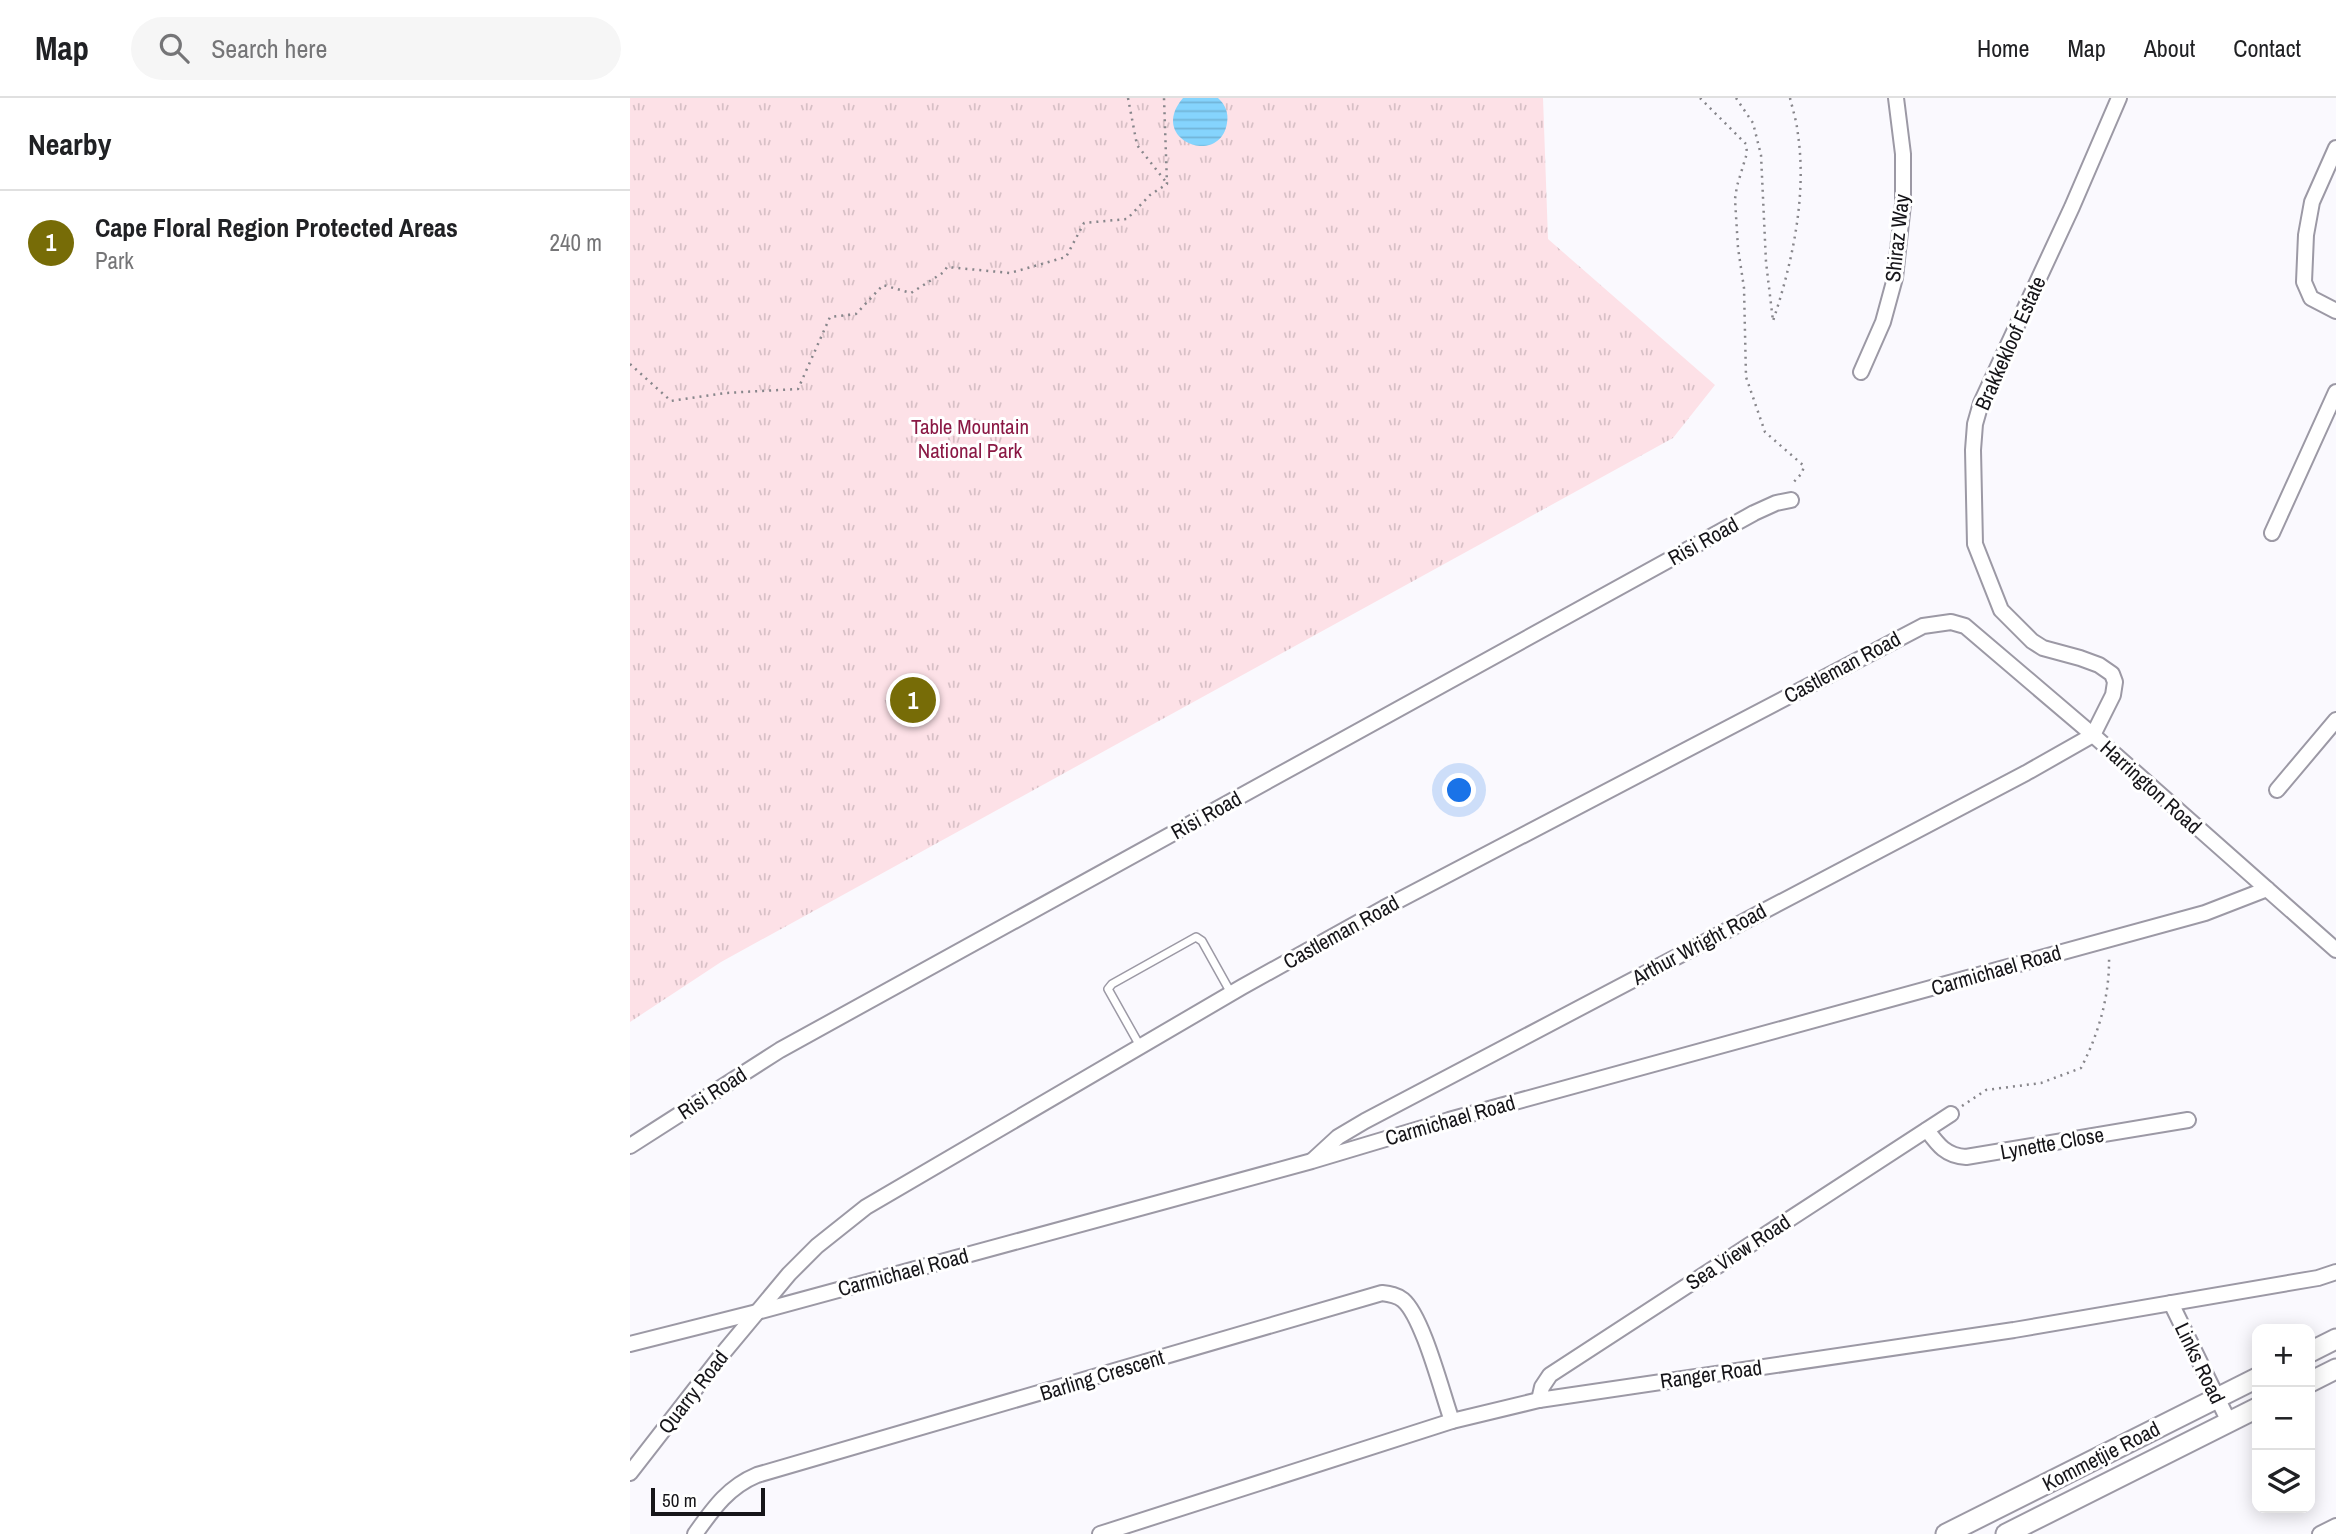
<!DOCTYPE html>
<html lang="en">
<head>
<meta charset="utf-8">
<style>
	:root { --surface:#fff; --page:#f6f6f6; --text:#202124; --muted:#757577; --line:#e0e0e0; --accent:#776c07 }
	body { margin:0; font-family:"Archivo Narrow",sans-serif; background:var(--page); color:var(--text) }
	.controls { position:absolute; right:21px; bottom:21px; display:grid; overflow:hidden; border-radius:14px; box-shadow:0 4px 18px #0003 }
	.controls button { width:63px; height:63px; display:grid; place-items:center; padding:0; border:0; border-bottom:2px solid var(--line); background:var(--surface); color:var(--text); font:35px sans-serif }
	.scale { position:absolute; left:21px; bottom:18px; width:114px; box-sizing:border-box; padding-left:7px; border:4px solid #161519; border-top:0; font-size:19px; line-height:24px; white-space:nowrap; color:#161519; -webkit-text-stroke:5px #fff; paint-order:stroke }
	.you { position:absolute; left:830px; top:693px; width:24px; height:24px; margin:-18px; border:5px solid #fff; border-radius:50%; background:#1a73e8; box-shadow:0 0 0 10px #1a73e833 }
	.badge { display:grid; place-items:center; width:46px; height:46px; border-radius:50%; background:var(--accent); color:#fff; font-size:23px; font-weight:700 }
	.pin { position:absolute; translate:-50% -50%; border:4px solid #fff; box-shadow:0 2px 7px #0006 }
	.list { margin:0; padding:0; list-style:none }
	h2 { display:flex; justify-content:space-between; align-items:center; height:91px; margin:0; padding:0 28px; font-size:30px }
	h2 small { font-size:23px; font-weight:400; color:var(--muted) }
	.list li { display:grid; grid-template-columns:46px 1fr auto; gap:21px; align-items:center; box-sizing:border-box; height:105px; padding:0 28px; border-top:2px solid var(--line) }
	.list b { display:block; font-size:26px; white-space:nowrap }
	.list p { margin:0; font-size:23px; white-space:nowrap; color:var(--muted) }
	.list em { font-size:23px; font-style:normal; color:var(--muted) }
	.icon { flex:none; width:38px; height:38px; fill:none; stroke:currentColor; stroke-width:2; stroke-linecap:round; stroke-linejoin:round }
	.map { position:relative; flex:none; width:1706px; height:1436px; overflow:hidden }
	header { display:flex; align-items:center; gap:42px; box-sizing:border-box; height:98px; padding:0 35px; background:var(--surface); border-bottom:2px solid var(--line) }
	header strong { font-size:33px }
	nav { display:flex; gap:38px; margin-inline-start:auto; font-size:24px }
	.search { width:490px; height:63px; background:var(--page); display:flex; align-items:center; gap:18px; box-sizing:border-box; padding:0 24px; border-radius:38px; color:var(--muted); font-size:26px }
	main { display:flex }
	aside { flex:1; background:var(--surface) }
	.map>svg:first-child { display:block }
</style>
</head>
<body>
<header>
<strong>Map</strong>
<div class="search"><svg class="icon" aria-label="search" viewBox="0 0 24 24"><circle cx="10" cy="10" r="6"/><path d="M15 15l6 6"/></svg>Search here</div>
<nav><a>Home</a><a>Map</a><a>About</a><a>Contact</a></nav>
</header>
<main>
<aside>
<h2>Nearby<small></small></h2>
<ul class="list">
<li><span class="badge">1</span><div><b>Cape Floral Region Protected Areas</b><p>Park</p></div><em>240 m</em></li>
</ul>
</aside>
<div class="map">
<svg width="1706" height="1436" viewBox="0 0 1706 1436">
	<defs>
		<pattern id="park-tufts" width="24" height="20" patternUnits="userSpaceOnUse" patternTransform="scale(1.75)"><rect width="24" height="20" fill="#fde1e7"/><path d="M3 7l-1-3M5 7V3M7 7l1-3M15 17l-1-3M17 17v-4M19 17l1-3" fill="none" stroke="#d8c0c6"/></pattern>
		<pattern id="water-rules" width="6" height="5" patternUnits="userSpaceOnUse" patternTransform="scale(1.75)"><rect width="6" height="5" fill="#85d4fd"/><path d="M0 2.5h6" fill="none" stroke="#72b5d8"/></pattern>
	</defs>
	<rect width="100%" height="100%" fill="#faf9fe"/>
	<path fill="url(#park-tufts)" d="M0,0H913L918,141L1085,287L1043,340L91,864L0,924Z"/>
	<path fill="url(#water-rules)" d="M553,0H588C595,6 599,15 597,25C590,70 517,42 553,0Z"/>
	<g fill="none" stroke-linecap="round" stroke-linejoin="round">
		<defs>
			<path id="service" d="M510,948L478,891L482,886L566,839L572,843L601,895"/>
			<g id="minor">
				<path d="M1706,50L1682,104L1676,137L1674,184L1681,200L1706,213"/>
				<path d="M1231,274L1253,224L1265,180L1273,106V56L1266,0"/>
				<path d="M1642,435L1706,294"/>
				<path d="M1647,692L1706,622"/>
				<path d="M1297,1032C1308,1047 1316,1058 1336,1059L1558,1022"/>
				<path d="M0,1048L150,952L1124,415L1146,405L1161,402"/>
				<path d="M683,1062L708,1039L735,1023L1396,675L1463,637L1483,597L1485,584L1482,576L1469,567L1450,560L1413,550L1402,543L1371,512L1345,446L1343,352L1345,326L1351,305L1442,109L1489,0"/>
				<path d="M1541,1205L1599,1324"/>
				<path d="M0,1246L127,1214L532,1104L682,1063L819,1022L1575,815L1637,791"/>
				<path d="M909,1302L912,1289L920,1277L1321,1016"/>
				<path d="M0,1375L94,1254L159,1176L187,1148L236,1109L612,889L754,810L1293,528L1321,524L1335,528L1463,637L1706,852"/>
				<path d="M65,1436C83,1411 98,1389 127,1377L752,1195C760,1196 767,1197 773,1202C793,1219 812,1295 822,1323"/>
				<path d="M470,1436L822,1323L909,1302L1384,1232L1688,1180L1706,1174"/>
				<path d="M1690,1436L1706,1428"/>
			</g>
			<g id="secondary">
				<path d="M1680,1254L1706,1241"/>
				<path d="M1680,1284L1706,1271"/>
				<path d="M1316,1436L1627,1280"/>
				<path d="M1376,1436L1627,1310"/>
			</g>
		</defs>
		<use href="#service" stroke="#9c99a5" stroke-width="10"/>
		<use href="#minor" stroke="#9c99a5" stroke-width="18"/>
		<use href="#secondary" stroke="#9c99a5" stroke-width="23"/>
		<g stroke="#87868b" stroke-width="2.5" stroke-dasharray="2 5" stroke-linecap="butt">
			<path d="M498,0L507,47L536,84"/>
			<path d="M1070,0L1116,46L1117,55L1107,88L1105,101L1108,150L1114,190L1116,279L1135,334L1174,368L1172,375L1161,387"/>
			<path d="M1106,0L1123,25L1131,57L1136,164L1143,223C1162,166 1177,98 1168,37C1167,25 1163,12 1160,0"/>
			<path d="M0,266L41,303L95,295L168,291L200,219L226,216L253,187L281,195L314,174L317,169L380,175L436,159L454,125L497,121L520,97L537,86L534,0"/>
			<path d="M1332,1008L1356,992L1411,985L1451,970C1469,935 1480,897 1479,857"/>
		</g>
		<use href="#service" stroke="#fff" stroke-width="7"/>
		<use href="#minor" stroke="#fff" stroke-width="14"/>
		<use href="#secondary" stroke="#fff" stroke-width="19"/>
	</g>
	<g text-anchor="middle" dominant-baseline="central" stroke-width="6" stroke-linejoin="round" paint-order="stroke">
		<g font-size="21" fill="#161519" stroke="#fff">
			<text transform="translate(1267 140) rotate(-84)">Shiraz Way</text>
			<text transform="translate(1380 245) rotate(-66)">Brakkekloof Estate</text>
			<text transform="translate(1073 443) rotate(-29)">Risi Road</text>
			<text transform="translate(1212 569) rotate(-28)">Castleman Road</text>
			<text transform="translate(1521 689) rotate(42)">Harrington Road</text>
			<text transform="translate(576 717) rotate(-29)">Risi Road</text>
			<text transform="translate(711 834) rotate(-29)">Castleman Road</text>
			<text transform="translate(1069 846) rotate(-28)">Arthur Wright Road</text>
			<text transform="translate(1366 872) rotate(-16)">Carmichael Road</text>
			<text transform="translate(82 995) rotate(-33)">Risi Road</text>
			<text transform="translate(820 1022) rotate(-16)">Carmichael Road</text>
			<text transform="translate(1422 1045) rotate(-10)">Lynette Close</text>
			<text transform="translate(1108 1154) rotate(-33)">Sea View Road</text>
			<text transform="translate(273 1174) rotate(-15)">Carmichael Road</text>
			<text transform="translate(1570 1265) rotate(64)">Links Road</text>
			<text transform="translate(1081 1276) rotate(-8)">Ranger Road</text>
			<text transform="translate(472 1277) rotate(-17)">Barling Crescent</text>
			<text transform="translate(63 1294) rotate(-52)">Quarry Road</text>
			<text transform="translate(1471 1358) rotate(-27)">Kommetjie Road</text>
		</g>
		<g font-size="21" fill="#8a1844" stroke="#fff">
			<text x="340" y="328">Table Mountain<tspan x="340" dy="24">National Park</tspan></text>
		</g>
	</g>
</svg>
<div class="controls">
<button>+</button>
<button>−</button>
<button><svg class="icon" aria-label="layers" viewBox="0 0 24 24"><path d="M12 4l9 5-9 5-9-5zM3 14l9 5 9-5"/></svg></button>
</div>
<div class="scale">50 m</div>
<div class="you"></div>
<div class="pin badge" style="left:283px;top:602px">1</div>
</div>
</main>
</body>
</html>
